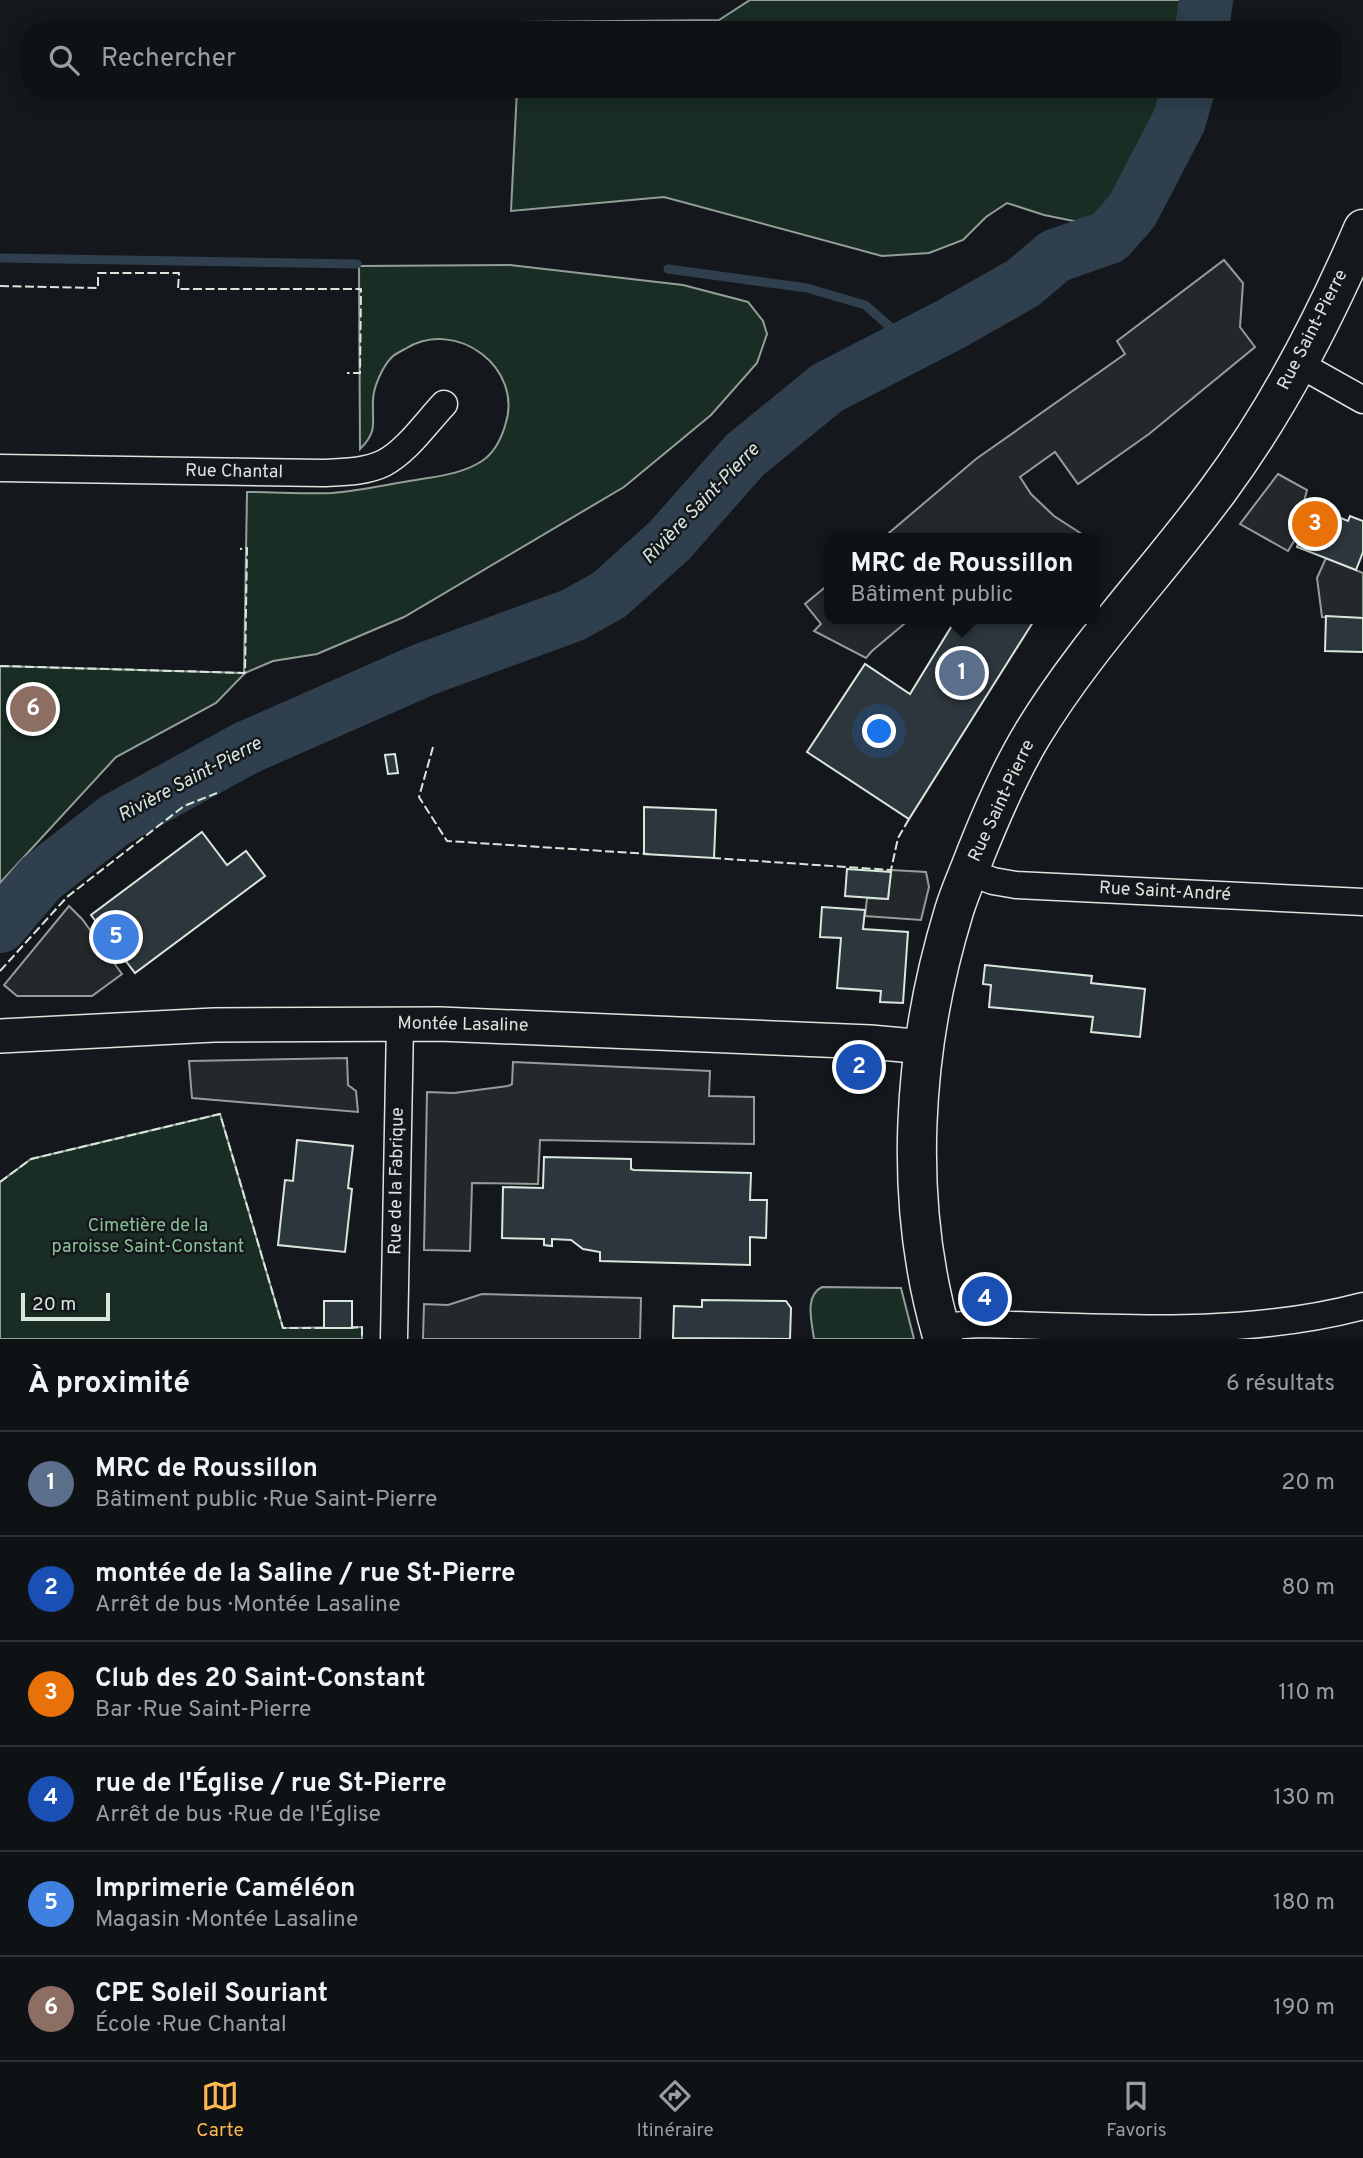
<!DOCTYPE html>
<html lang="fr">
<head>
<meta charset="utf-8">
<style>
	:root { --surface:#0f1215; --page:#181b1e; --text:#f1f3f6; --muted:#9b9ea0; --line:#2f3234; --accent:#ffb74d }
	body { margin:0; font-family:Overpass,sans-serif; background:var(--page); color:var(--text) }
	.scale { position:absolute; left:21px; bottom:18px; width:89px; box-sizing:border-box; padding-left:7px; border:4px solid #d8e6dc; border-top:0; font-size:19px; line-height:24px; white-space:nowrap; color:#d8e6dc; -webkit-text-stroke:5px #14181c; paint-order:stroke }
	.you { position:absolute; left:880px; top:732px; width:24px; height:24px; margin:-18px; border:5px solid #fff; border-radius:50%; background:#1a73e8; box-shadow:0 0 0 10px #1a73e833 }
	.badge { display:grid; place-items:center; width:46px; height:46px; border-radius:50%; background:var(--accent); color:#fff; font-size:23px; font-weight:700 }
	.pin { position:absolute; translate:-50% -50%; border:4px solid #fff; box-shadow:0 2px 7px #0006 }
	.popup { position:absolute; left:824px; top:533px; width:276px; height:91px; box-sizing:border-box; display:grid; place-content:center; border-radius:14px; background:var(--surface); filter:drop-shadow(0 2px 5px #0005); font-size:23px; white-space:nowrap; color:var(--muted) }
	.popup b { font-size:26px; color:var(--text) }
	.popup::after { content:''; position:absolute; left:50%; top:100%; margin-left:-14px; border:14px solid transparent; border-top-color:var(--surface) }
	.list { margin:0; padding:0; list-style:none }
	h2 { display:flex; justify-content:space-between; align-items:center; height:91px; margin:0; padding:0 28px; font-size:30px }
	h2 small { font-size:23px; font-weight:400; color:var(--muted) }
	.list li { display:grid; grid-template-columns:46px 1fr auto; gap:21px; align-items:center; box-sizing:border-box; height:105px; padding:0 28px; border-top:2px solid var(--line) }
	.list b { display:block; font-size:26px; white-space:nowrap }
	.list p { margin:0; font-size:23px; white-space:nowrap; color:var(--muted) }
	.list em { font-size:23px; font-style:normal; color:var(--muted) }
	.icon { flex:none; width:38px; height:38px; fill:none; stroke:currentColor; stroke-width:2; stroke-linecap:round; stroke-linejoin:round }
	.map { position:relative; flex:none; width:1363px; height:1339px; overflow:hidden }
	.search { position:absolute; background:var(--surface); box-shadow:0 4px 18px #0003; left:21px; right:21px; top:21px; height:77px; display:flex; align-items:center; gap:18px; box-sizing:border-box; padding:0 24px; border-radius:28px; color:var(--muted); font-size:26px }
	.sheet { height:721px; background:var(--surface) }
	nav { display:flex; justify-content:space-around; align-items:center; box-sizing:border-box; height:98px; border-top:2px solid var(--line); background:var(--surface); font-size:19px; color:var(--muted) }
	nav a { display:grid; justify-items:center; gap:4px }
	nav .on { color:var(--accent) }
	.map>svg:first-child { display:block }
</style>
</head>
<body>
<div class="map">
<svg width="1363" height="1339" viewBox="0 0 1363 1339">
	<rect width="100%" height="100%" fill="#14181c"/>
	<g fill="#1a2d24" stroke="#939e99" stroke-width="2">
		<path d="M750,0H1186L1180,30H520V22L719,20Z"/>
		<path d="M517,89H1163L1143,146L1119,193L1088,224L1044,215L1007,203L986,217L963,240L929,253L882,256L664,197L511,211Z"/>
		<path d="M510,265L683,285L748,302L763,321L767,334L757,363L711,415L624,487L404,617L317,654L273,661L245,673L216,703L116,757L0,883V666L244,673L247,492C275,492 304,494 332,493C360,491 389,484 416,480C439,476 462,474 482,461C494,453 501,439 505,426C525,368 456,317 405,349C401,351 395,354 392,357C382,367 373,388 373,401C372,424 378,431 360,449L359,266Z"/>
		<path d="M220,1114L283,1328L362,1327V1339H0V1182L31,1159Z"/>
		<path d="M822,1287L901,1288L914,1339H814C812,1322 804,1296 822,1287Z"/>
	</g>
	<g fill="#24282b" stroke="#939e99" stroke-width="2">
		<path d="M1224,260L1243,283L1240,327L1255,347L1149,434L1078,484L1055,452L1020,477L1031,494L1054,516L1088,538H883L976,459L1125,354L1117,341Z"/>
		<path d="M1278,474L1307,490L1294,541L1288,551L1240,524Z"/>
		<path d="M1326,558L1363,573V618L1322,617L1317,578Z"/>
		<path d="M829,584V619H910L872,651L866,658L814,631L821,624L805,604Z"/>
		<path d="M891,870L926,872L929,887L921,920L865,916L867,898L888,899Z"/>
		<path d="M69,906L82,919L122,974L92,996H17L4,985Z"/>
		<path d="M347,1058L348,1085L356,1091L358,1112L192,1098L189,1061Z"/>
		<path d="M513,1062L710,1071L709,1096L754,1097V1144L540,1140L538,1184L472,1183L470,1251L424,1250L427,1092L454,1093L508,1086L512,1084Z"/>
		<path d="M482,1294L641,1298L640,1339H423L424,1304L448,1305Z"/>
	</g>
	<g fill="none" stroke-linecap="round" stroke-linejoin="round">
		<g stroke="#2f3f4d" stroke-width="9">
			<path d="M0,258L357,264"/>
			<path d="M668,269L807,288L865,305L910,344"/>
		</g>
		<g stroke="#2f3f4d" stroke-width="54">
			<path d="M1202,30L1206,0"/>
			<path d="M0,926L41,878L115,820L246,748L423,670L573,615L609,595L669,541L745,455L827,388L951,324L1023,283L1055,256L1109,237L1132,211L1179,121L1188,89"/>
		</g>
	</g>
	<g fill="#2c363c" stroke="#d8e6dc" stroke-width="2">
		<path d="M1313,507L1348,521L1350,516L1363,521V552L1356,570L1297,547Z"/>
		<path d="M1326,616L1363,618V652L1325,651Z"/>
		<path d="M956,619H1035L909,819L807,752L865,664L910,694Z"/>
		<path d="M395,754L398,773L388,774L385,755Z"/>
		<path d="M644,807L716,810L714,858L644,854Z"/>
		<path d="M202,832L227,865L246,851L265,876L135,973L118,951L110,957L104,949L99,943L107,936L91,915Z"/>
		<path d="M847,869L891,872L888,899L845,896Z"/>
		<path d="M822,907L865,910L863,929L908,932L903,1003L880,1002L881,991L837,988L841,938L820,937Z"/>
		<path d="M985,965L1092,976L1091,983L1145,989L1140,1037L1091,1032L1093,1017L989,1007L991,985L983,984Z"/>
		<path d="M297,1140L353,1146L348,1188L352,1189L345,1252L278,1245L285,1180L293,1181Z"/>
		<path d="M544,1157L631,1159V1169L634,1170L751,1173L750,1200H767L766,1238L750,1237V1265L600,1261V1252L583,1249L571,1240L552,1239V1246L544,1245V1239L502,1238L503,1187L543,1188Z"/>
		<path d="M702,1300L786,1301L791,1308L790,1339L673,1338L674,1306L702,1307Z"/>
		<rect x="324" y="1301" width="28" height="27"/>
	</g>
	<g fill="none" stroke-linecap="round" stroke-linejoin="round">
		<defs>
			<g id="minor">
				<path d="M1299,364L1363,400"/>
				<path d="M0,468L323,473C343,472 366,472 384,463C407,451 426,423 444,404"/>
				<path d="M969,872L993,881L1016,885L1363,902"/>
				<path d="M941,1329L951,1326L979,1324C1107,1327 1238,1339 1363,1306"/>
				<path d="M394,1339L400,1024"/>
			</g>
			<path id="tertiary" d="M0,1036L214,1025L440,1024L870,1042L925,1047"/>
			<path id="secondary" d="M943,1339C902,1201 912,1048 954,911C960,891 969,872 976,853C992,813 1009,773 1032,735C1085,647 1158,572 1219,489C1278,409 1324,320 1363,229"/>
		</defs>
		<use href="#minor" stroke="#d8e6dc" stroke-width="29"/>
		<use href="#tertiary" stroke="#d8e6dc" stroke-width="36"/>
		<use href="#secondary" stroke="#d8e6dc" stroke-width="41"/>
		<use href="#minor" stroke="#14181c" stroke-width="26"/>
		<use href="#tertiary" stroke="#14181c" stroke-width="33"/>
		<use href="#secondary" stroke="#14181c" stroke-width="38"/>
		<g stroke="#d8e6dc" stroke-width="2" stroke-dasharray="9 3.5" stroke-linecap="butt">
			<path d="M0,286L98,288V273H179L178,289H361L360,373H347"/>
			<path d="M0,666L245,673L247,548L240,549"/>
			<path d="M433,747L419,797L447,841L649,854"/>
			<path d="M712,858L891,870L898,838L909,819"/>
			<path d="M0,971L67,897L184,806L217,793"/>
			<path d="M0,1182L31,1159L220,1114L283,1328H328"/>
			<path d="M349,1328L362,1327V1339"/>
		</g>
	</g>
	<g text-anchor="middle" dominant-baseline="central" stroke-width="5" stroke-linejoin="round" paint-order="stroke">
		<g font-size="18" fill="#d8e6dc" stroke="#14181c">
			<text transform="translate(1313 330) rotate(-63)">Rue Saint-Pierre</text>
			<text transform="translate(234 472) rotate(1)">Rue Chantal</text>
			<text transform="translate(1002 801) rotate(-65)">Rue Saint-Pierre</text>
			<text transform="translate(1165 892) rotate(3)">Rue Saint-André</text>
			<text transform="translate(463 1025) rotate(1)">Montée Lasaline</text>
			<text transform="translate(397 1181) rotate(-89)">Rue de la Fabrique</text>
		</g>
		<g font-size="18" fill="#8ac095" stroke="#14181c">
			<text x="148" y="1226">Cimetière de la<tspan x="148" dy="21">paroisse Saint-Constant</tspan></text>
		</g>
		<g font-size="19" font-style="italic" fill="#d8e6dc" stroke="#14181c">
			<text transform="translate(701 504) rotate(-46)">Rivière Saint-Pierre</text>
			<text transform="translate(190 780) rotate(-28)">Rivière Saint-Pierre</text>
		</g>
	</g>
</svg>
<div class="scale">20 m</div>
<div class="you"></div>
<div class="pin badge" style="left:962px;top:673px;background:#5c6f8a">1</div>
<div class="popup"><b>MRC de Roussillon</b>Bâtiment public</div>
<div class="pin badge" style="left:859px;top:1067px;background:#1a4fb4">2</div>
<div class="pin badge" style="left:1315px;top:524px;background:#e8710a">3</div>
<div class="pin badge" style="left:985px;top:1299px;background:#1a4fb4">4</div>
<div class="pin badge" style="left:116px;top:937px;background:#3f7fe0">5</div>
<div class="pin badge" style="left:33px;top:709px;background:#8d6e63">6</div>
<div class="search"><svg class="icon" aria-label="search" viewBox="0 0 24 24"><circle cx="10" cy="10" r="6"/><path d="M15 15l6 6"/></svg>Rechercher</div>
</div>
<section class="sheet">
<h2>À proximité<small>6 résultats</small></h2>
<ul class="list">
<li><span class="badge" style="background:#5c6f8a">1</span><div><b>MRC de Roussillon</b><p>Bâtiment public · Rue Saint-Pierre</p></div><em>20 m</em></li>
<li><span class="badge" style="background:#1a4fb4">2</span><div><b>montée de la Saline / rue St-Pierre</b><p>Arrêt de bus · Montée Lasaline</p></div><em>80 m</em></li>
<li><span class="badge" style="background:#e8710a">3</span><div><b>Club des 20 Saint-Constant</b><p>Bar · Rue Saint-Pierre</p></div><em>110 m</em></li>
<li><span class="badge" style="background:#1a4fb4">4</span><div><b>rue de l'Église / rue St-Pierre</b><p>Arrêt de bus · Rue de l'Église</p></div><em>130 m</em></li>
<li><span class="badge" style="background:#3f7fe0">5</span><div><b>Imprimerie Caméléon</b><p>Magasin · Montée Lasaline</p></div><em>180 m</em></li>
<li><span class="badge" style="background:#8d6e63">6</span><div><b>CPE Soleil Souriant</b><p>École · Rue Chantal</p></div><em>190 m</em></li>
</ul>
</section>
<nav>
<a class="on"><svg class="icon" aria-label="map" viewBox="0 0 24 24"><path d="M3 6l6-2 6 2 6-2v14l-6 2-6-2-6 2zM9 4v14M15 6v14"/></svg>Carte</a>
<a><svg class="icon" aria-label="directions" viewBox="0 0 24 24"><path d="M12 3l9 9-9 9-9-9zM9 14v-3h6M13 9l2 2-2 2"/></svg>Itinéraire</a>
<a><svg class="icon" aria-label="saved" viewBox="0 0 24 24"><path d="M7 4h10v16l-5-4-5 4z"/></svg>Favoris</a>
</nav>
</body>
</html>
